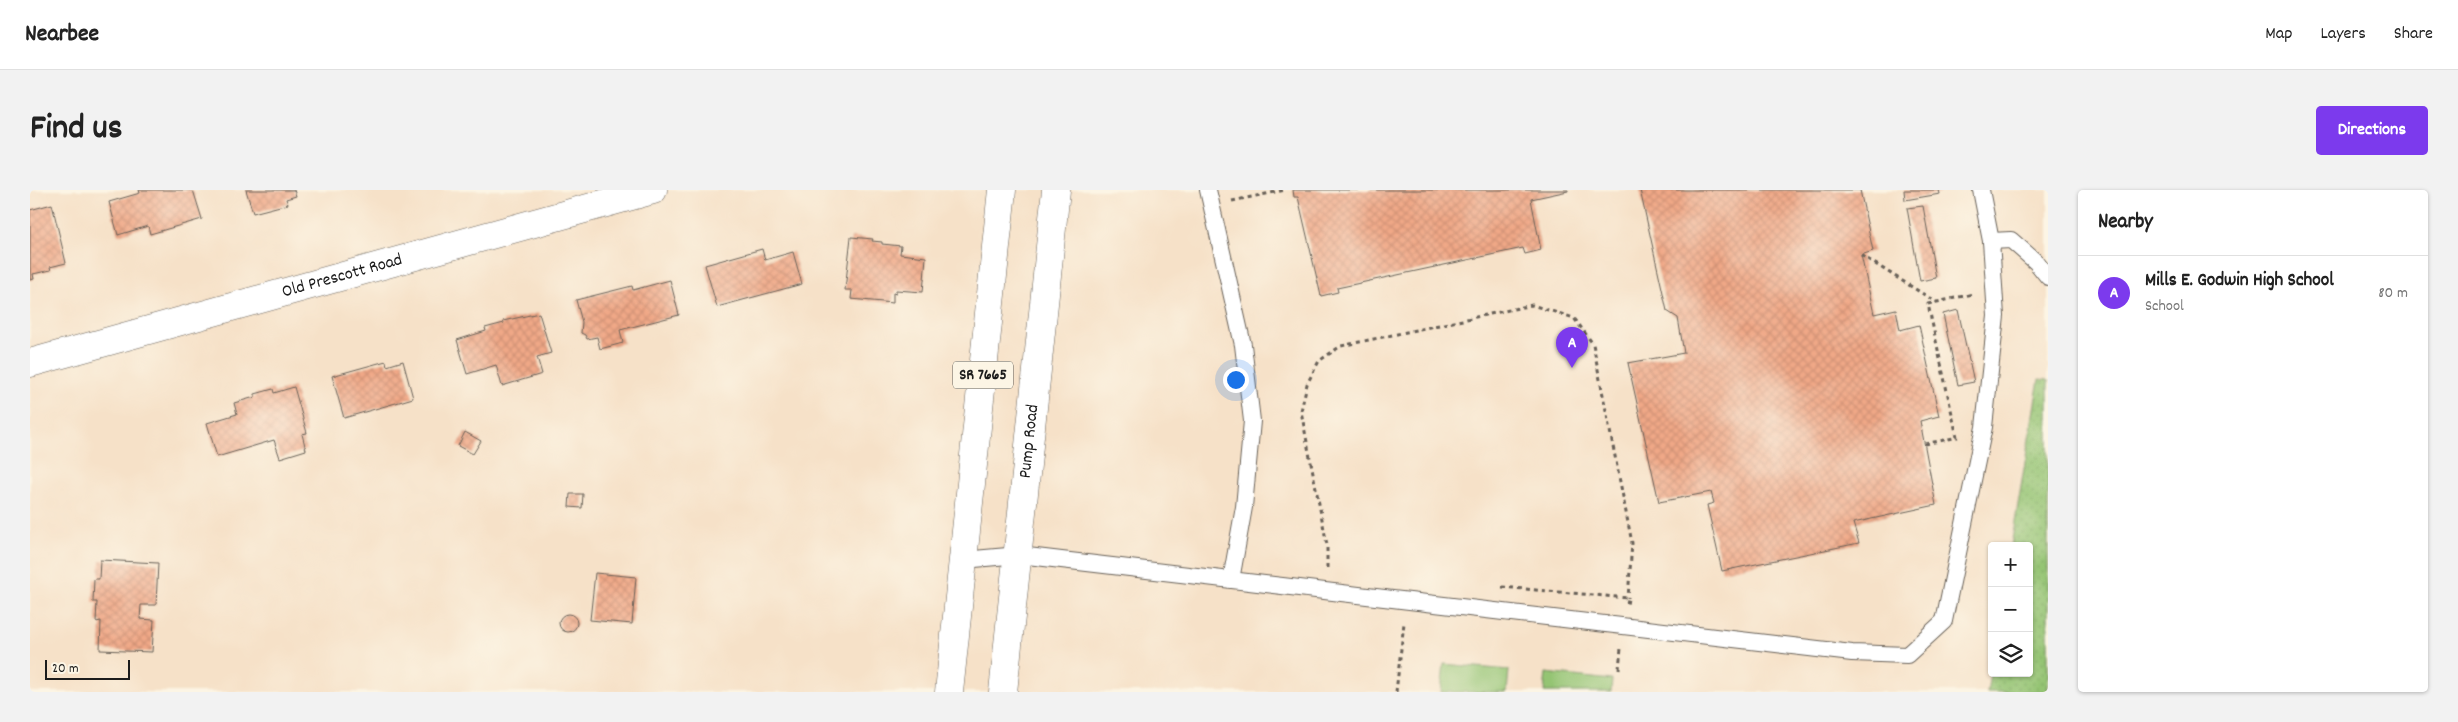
<!DOCTYPE html>
<html lang="en">
<head>
<meta charset="utf-8">
<style>
	:root { --surface:#fff; --page:#f2f2f2; --text:#222; --muted:#767676; --line:#e0e0e0; --accent:#7c3aed }
	body { margin:0; font-family:Dekko,sans-serif; background:var(--page); color:var(--text) }
	.controls { position:absolute; right:15px; bottom:15px; display:grid; overflow:hidden; border-radius:5px; box-shadow:0 1px 4px #0004 }
	.controls button { width:45px; height:45px; display:grid; place-items:center; padding:0; border:0; border-bottom:1px solid var(--line); background:var(--surface); color:var(--text); font:25px sans-serif }
	.scale { position:absolute; left:15px; bottom:12px; width:85px; box-sizing:border-box; padding-left:5px; border:2px solid #1c1c1c; border-top:0; font-size:14px; line-height:18px; white-space:nowrap; color:#1c1c1c; -webkit-text-stroke:4px #fcf5e5; paint-order:stroke }
	.you { position:absolute; left:1205px; top:189px; width:18px; height:18px; margin:-12px; border:4px solid #fff; border-radius:50%; background:#1a73e8; box-shadow:0 0 0 8px #1a73e833 }
	.badge { display:grid; place-items:center; width:32px; height:32px; border-radius:50%; background:var(--accent); color:#fff; font-size:16px; font-weight:700 }
	.pin { position:absolute; translate:-50% -41px; filter:drop-shadow(0 1px 2px #0008) }
	.pin::after { content:''; position:absolute; top:26px; width:18px; height:15px; background:inherit; clip-path:polygon(0 0,100% 0,50% 100%) }
	.list { margin:0; padding:0; list-style:none }
	h2 { display:flex; justify-content:space-between; align-items:center; height:65px; margin:0; padding:0 20px; font-size:21px }
	h2 small { font-size:16px; font-weight:400; color:var(--muted) }
	.list li { display:grid; grid-template-columns:32px 1fr auto; gap:15px; align-items:center; box-sizing:border-box; height:75px; padding:0 20px; border-top:1px solid var(--line) }
	.list b { display:block; font-size:19px; white-space:nowrap }
	.list p { margin:0; font-size:16px; white-space:nowrap; color:var(--muted) }
	.list em { font-size:16px; font-style:normal; color:var(--muted) }
	.icon { flex:none; width:28px; height:28px; fill:none; stroke:currentColor; stroke-width:2; stroke-linecap:round; stroke-linejoin:round }
	.map { position:relative; flex:none; width:2018px; height:502px; overflow:hidden; border-radius:5px }
	header { display:flex; align-items:center; gap:30px; box-sizing:border-box; height:70px; padding:0 25px; background:var(--surface); border-bottom:1px solid var(--line) }
	header strong { font-size:24px }
	nav { display:flex; gap:28px; margin-inline-start:auto; font-size:18px }
	.intro { display:flex; align-items:center; justify-content:space-between; box-sizing:border-box; height:120px; padding:0 30px }
	h1 { margin:0; font-size:35px }
	.button { padding:12px 22px; border-radius:5px; background:var(--accent); color:#fff; font-size:18px; font-weight:700 }
	main { display:flex; gap:30px; padding:0 30px }
	aside { flex:1; background:var(--surface); border-radius:5px; box-shadow:0 1px 4px #0004 }
	.map>svg:first-child { display:block }
</style>
</head>
<body>
<header>
<strong>Nearbee</strong>
<nav><a>Map</a><a>Layers</a><a>Share</a></nav>
</header>
<div class="intro"><h1>Find us</h1><a class="button">Directions</a></div>
<main>
<div class="map">
<svg width="2018" height="502" viewBox="0 0 2018 502">
	<defs>
		<pattern id="park-dots" width="8" height="8" patternUnits="userSpaceOnUse" patternTransform="scale(1.25)"><rect width="8" height="8" fill="#94c473"/><path d="M2 2h.1M6 6h.1" fill="none" stroke="#7fa863" stroke-width="1.8" stroke-linecap="round"/></pattern>
		<pattern id="building-cross-hatch" width="8" height="8" patternUnits="userSpaceOnUse" patternTransform="scale(1.25)"><rect width="8" height="8" fill="#f0a887"/><path d="M0 0l8 8M0 8l8-8" fill="none" stroke="#cd9074"/></pattern>
	</defs>
	<rect width="100%" height="100%" fill="#fcf5e5"/>
	<filter id="ink" filterUnits="userSpaceOnUse"><feTurbulence type="fractalNoise" baseFrequency=".02" numOctaves="2"/><feDisplacementMap in="SourceGraphic" scale="10" xChannelSelector="R" yChannelSelector="G"/><feConvolveMatrix kernelMatrix="1 2 1 2 8 2 1 2 1" color-interpolation-filters="sRGB"/></filter>
	<filter id="wash" filterUnits="userSpaceOnUse"><feTurbulence type="fractalNoise" baseFrequency=".0096" numOctaves="4" result="noise"/><feDisplacementMap in="SourceGraphic" scale="20" xChannelSelector="R" yChannelSelector="G"/><feGaussianBlur stdDeviation="1.12" result="paint"/><feColorMatrix in="noise" values="0 0 0 0 0 0 0 0 0 0 0 0 0 0 0 0 0 1.4 0 .05"/><feComposite in="paint" operator="in"/></filter>
	<g filter="url(#wash)">
		<rect width="100%" height="100%" fill="#f6e1c8"/>
		<g fill="#94c473" stroke="#587048">
			<path d="M1414,474L1479,480L1477,502H1411Z"/>
			<path d="M1516,483L1582,490L1581,502H1514Z"/>
		</g>
		<path fill="url(#park-dots)" stroke="#587048" d="M2009,189L2018,190V502H1957L1962,472V483H1999V356H1981Z"/>
		<g id="blocks">
			<g fill="url(#building-cross-hatch)">
				<path d="M109,0H163L172,29L120,44L118,36L88,45L79,12L110,3Z"/>
				<path d="M216,0H264L266,6L256,9L258,14L223,23Z"/>
				<path d="M1263,0H1538V1L1501,9L1511,60L1495,64L1493,58L1307,98L1308,102L1291,106L1268,7H1264Z"/>
				<path d="M1610,0H1830L1843,61L1831,65L1844,124L1866,119L1870,140L1889,135L1909,226L1890,231L1906,315L1823,333L1829,353L1692,381L1677,315L1684,313L1681,302L1629,312L1598,173L1654,163L1648,128L1637,121Z"/>
				<path d="M1874,0H1909L1910,4L1875,10Z"/>
				<path d="M22,14L36,73L20,77L21,80L3,84L4,89L0,90V20Z"/>
				<path d="M1893,16L1906,88L1890,91L1877,18Z"/>
				<path d="M821,47L843,49L842,51L852,52V54L871,56L870,64L896,67L893,102L866,100V104L863,103V113L821,109L822,100H815Z"/>
				<path d="M732,59L735,70L763,62L772,94L687,117L675,75Z"/>
				<path d="M640,90L649,125L590,140L593,153L570,159L567,147L557,149L555,145L551,143L552,132L546,110L602,96L603,100Z"/>
				<path d="M1928,120L1944,192L1928,195L1913,124Z"/>
				<path d="M509,123L521,163L507,167L512,184L472,196L466,175L437,184L427,150L456,141L455,138L474,133L473,131Z"/>
				<path d="M356,171L357,176L373,171L383,208L314,228L302,186Z"/>
				<path d="M264,197L277,243L272,244L276,260L250,268L244,250L187,267L177,233L207,224L204,213L225,207V204L243,199L244,203Z"/>
				<path d="M435,242L451,251L443,264L428,256Z"/>
				<path d="M540,304H553L552,318L539,317Z"/>
				<path d="M70,370L128,373L126,415H111L110,429L124,430L122,462L70,460L71,431L66,432L67,412H63L64,389H69Z"/>
				<path d="M565,383L606,387L602,434L560,430Z"/>
				<circle cx="538" cy="433" r="9"/>
			</g>
		</g>
	</g>
	<g filter="url(#ink)">
		<use href="#blocks" fill-opacity="0" stroke="#686158" stroke-width="1"/>
		<g fill="none" stroke-linecap="round" stroke-linejoin="round">
			<defs>
				<g id="lane">
					<path d="M1178,0L1213,155L1222,231L1214,317L1201,390"/>
					<path d="M1961,51L1981,50L2006,72L2018,87"/>
					<path d="M933,370L989,365L1822,463L1877,465L1914,431L1954,237L1966,126L1961,51L1951,0"/>
				</g>
				<g id="street">
					<path id="s1" d="M0,173L623,0"/>
				</g>
				<g id="primary">
					<path d="M919,502L972,0"/>
					<path id="s2" d="M973,502L1026,0"/>
				</g>
			</defs>
			<use href="#lane" stroke="#686158" stroke-width="18"/>
			<use href="#street" stroke="#686158" stroke-width="29"/>
			<use href="#primary" stroke="#686158" stroke-width="29"/>
			<g stroke="#686158" stroke-width="3" stroke-dasharray="4 4" stroke-linecap="butt">
				<path d="M1202,11L1255,0"/>
				<path d="M1831,65L1906,112"/>
				<path d="M1927,247L1898,114L1943,104"/>
				<path d="M1895,254L1928,247"/>
				<path d="M1297,378V355L1271,221L1277,194L1289,171L1311,156L1502,115L1544,128L1563,154L1602,353L1598,408"/>
				<path d="M1472,397L1598,408L1597,415"/>
				<path d="M1589,479L1591,458"/>
				<path d="M1366,502L1374,433"/>
			</g>
			<use href="#lane" stroke="#fff" stroke-width="16"/>
			<use href="#street" stroke="#fff" stroke-width="28"/>
			<use href="#primary" stroke="#fff" stroke-width="28"/>
		</g>
	</g>
	<g text-anchor="middle" dominant-baseline="central" stroke-width="4" stroke-linejoin="round" paint-order="stroke">
		<rect fill="#fcf5e5" stroke="#5f5d58" stroke-width="1" x="923" y="171.5" width="60" height="27" rx="4"/>
		<g font-size="16" font-weight="bold" fill="#1c1c1c">
			<text x="953" y="185">SR 7665</text>
		</g>
		<g font-size="18" fill="#1c1c1c" stroke="#fcf5e5">
			<text stroke="none"><textPath href="#s1" startOffset="324">Old Prescott Road</textPath></text>
			<text stroke="none"><textPath href="#s2" startOffset="252">Pump Road</textPath></text>
		</g>
	</g>
</svg>
<div class="controls">
<button>+</button>
<button>−</button>
<button><svg class="icon" aria-label="layers" viewBox="0 0 24 24"><path d="M12 4l9 5-9 5-9-5zM3 14l9 5 9-5"/></svg></button>
</div>
<div class="scale">20 m</div>
<div class="you"></div>
<div class="pin badge" style="left:1542px;top:178px">A</div>
</div>
<aside>
<h2>Nearby<small></small></h2>
<ul class="list">
<li><span class="badge">A</span><div><b>Mills E. Godwin High School</b><p>School</p></div><em>80 m</em></li>
</ul>
</aside>
</main>
</body>
</html>
